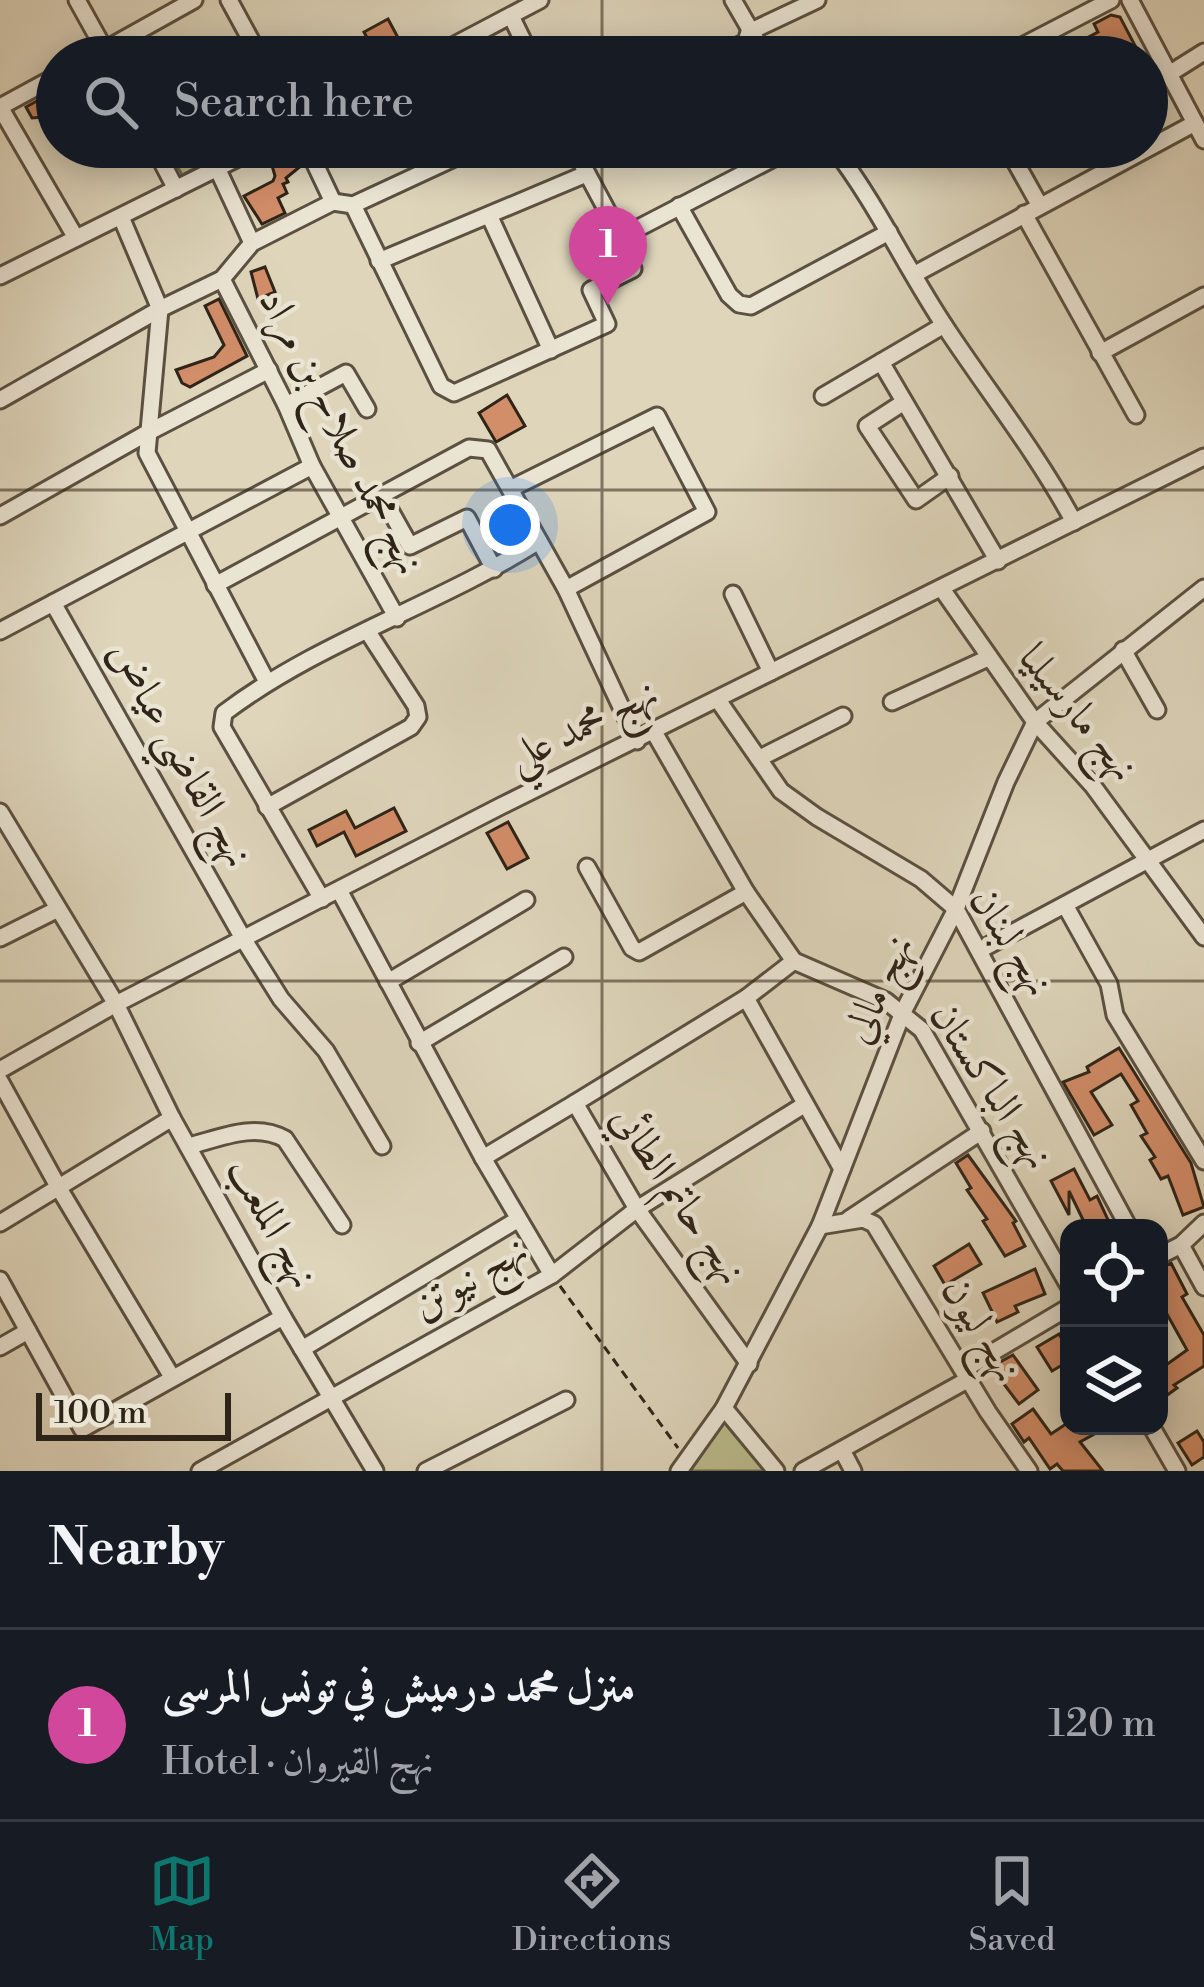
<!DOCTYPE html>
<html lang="en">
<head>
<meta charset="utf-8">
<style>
	:root { --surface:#171b24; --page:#20242c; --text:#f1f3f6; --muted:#9ea1a6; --line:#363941; --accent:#0f766e }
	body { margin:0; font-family:"Libre Bodoni",Amiri,serif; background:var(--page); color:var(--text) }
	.controls { position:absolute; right:36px; bottom:36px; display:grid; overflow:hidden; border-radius:24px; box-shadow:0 6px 30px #0003 }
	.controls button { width:108px; height:108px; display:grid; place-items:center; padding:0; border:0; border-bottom:3px solid var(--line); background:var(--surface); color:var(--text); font:60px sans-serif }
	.scale { position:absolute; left:36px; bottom:30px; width:195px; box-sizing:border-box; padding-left:12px; border:6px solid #2f2418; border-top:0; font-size:33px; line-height:42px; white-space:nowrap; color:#2f2418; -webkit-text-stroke:9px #eae4d3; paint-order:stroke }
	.you { position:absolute; left:510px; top:525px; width:42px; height:42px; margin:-30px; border:9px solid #fff; border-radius:50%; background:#1a73e8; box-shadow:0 0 0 18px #1a73e833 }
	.badge { display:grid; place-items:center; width:78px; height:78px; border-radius:50%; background:var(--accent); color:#fff; font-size:39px; font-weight:700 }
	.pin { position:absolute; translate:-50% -99px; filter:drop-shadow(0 3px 6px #0008) }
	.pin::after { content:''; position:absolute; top:63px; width:42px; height:36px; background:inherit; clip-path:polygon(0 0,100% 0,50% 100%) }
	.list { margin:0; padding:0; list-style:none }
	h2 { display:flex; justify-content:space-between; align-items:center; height:156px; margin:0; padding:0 48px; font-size:51px }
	h2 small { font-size:39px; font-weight:400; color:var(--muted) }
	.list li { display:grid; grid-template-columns:78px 1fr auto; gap:36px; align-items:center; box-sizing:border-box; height:192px; padding:0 48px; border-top:3px solid var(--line) }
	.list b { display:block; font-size:45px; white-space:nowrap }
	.list p { margin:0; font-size:39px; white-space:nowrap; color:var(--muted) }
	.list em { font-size:39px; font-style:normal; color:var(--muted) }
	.icon { flex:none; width:66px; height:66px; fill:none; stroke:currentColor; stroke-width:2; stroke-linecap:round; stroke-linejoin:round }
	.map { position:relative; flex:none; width:1204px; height:1471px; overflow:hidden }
	.search { position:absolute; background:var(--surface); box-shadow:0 6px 30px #0003; left:36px; right:36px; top:36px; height:132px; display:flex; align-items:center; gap:30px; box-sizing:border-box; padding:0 42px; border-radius:66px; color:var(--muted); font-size:45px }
	.sheet { height:348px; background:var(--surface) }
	nav { display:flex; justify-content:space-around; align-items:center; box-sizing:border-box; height:168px; border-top:3px solid var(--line); background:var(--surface); font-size:33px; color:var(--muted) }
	nav a { display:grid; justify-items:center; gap:6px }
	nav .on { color:var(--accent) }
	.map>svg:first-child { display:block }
</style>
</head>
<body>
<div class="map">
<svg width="1204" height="1471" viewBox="0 0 1204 1471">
	<rect width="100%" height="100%" fill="#ded5bb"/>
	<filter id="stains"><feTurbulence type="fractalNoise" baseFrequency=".00167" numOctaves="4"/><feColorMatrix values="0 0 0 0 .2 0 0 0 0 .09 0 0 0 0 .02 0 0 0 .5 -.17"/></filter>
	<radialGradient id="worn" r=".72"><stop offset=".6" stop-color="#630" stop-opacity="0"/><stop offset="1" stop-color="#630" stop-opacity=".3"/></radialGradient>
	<g fill="#babb8b" stroke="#747052" stroke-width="3">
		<path d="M167,147H234L182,175Z"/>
		<path d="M727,1418L768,1471H690Z"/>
	</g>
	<g fill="#d28d69" stroke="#2f2418" stroke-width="3">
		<path d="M1111,15L1120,17L1141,57H1050L1098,32L1094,24Z"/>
		<path d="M388,19L403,47L377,57L364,32Z"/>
		<path d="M149,39L164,57H118L119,56Z"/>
		<path d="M55,91L57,94V138L44,117L32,118L26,107Z"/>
		<path d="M281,147H295L302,165L286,178L288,182L283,184L287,193L278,198L285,213L262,224L244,196L273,181L275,176L271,162L285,154Z"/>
		<path d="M265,267L275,292L258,299L251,272Z"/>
		<path d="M219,299L247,356L190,387L182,383L176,370L214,357L224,345L205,306Z"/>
		<path d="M507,395L525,426L496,442L479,413Z"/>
		<path d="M394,808L406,831L356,856L344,832L317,846L309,830L346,811L355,828Z"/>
		<path d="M508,822L528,858L507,869L487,833Z"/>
		<path d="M1119,1048L1191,1163L1204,1207L1183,1215L1168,1176L1161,1179L1150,1160L1155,1157L1141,1136L1147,1133L1131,1105L1138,1101L1121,1074L1091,1092L1112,1125L1094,1135L1063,1082L1089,1072L1087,1067Z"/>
		<path d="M968,1155L1016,1221L1013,1223L1025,1246L1005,1256L983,1221L987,1219L967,1190L971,1188L956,1163Z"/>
		<path d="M1074,1169L1090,1200L1097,1196L1110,1224L1087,1228L1069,1191V1215L1051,1181Z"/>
		<path d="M969,1244L981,1264L945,1285L934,1266Z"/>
		<path d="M1171,1263L1187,1294L1182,1297L1204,1335V1366L1174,1385L1177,1388L1159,1401V1370L1187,1350L1163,1307L1159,1309V1268Z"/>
		<path d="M1035,1269L1045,1294L1015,1306L1018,1312L997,1322L983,1293Z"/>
		<path d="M1059,1334L1069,1350V1361L1052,1371L1037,1347Z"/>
		<path d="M1013,1355L1038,1390L1019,1404L991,1367Z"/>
		<path d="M1033,1409L1051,1434L1066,1424L1109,1426L1080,1442L1103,1471H1063L1057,1464L1050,1469L1029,1438L1024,1442L1012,1424Z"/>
		<path d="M1197,1431L1204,1442V1457L1192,1465L1178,1443Z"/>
	</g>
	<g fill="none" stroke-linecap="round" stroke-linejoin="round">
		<defs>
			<g id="minor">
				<path d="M77,0L107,54"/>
				<path d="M229,0L260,57"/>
				<path d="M733,0L766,57"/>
				<path d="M1130,0L1204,140"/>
				<path d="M511,16L531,57"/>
				<path d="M92,57L194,0"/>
				<path d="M432,57L540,0"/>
				<path d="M716,57L746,42L749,32L817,0"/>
				<path d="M1001,57L1111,0"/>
				<path d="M1169,74L1204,52"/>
				<path d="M0,107L76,238"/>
				<path d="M0,107L57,76"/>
				<path d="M154,147L176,189"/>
				<path d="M307,147L333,202"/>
				<path d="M833,147C877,204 906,268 946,328C989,393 1037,453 1074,522"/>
				<path d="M1007,147L1040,206"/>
				<path d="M218,170L252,243"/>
				<path d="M353,205L441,386L454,393L607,324L591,290L633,269L621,237L573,147"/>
				<path d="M679,206L729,295L739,304L751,306L889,232"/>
				<path d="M1024,214L1136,415"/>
				<path d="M489,215L551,350"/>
				<path d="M121,217L160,309L147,453L267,682"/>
				<path d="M621,237L795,147"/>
				<path d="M379,261L586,174"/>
				<path d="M915,274L1195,123"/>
				<path d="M0,276L260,147"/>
				<path d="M222,279L286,405L312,466L397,618"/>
				<path d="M1100,353L1204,296"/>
				<path d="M881,362L998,561"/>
				<path d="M823,396L944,325"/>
				<path d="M0,400L160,309L222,279L252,243L333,202L353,205L478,147"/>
				<path d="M904,402L867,426L916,500L950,476"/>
				<path d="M286,405L346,373L367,409"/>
				<path d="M512,488L657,416L707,512L566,589"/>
				<path d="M382,496L410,546L467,518L494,569"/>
				<path d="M0,516L147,433L269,370"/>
				<path d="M215,585L469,448L488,450L566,589L637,741"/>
				<path d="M942,589L1035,722L1093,786L1204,937"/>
				<path d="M733,594L771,672"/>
				<path d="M53,603L244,940L281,999L326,1051L382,1146"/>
				<path d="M0,631L312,466"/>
				<path d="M1123,650L1157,710"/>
				<path d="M718,700L781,791L817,817L921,879L956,909L1129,1228"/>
				<path d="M892,702L988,658"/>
				<path d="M654,732L746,892L794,961L886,1001L922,1030L1069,1286"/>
				<path d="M760,758L843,716"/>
				<path d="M267,807L411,727L418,717L416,706L368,632"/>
				<path d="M0,812L116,1004L172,1118L283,1317L375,1471"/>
				<path d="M587,867L632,948L639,952L746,892"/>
				<path d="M339,890L483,1158L552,1275"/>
				<path d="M322,899L222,727L224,713C319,641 438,605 539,541"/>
				<path d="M1065,905L1109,984L1115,1015L1204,1161"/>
				<path d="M0,938L56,910"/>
				<path d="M980,950L1204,830"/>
				<path d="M388,982L526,900"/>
				<path d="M746,998L842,1169"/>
				<path d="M419,1043L564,957"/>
				<path d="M0,1070L116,1004L501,806L1204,457"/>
				<path d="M0,1081L60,1190L172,1377"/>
				<path d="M189,1146C220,1138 255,1122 285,1139L342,1225"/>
				<path d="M483,1158L575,1103"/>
				<path d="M849,1219L982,1131"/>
				<path d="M0,1223L172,1118"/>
				<path d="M820,1226L863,1219L874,1224L988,1412L1029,1471"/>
				<path d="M1181,1245L1204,1287"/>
				<path d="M1159,1256L1181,1245L1204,1223"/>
				<path d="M0,1280L82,1429L283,1317"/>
				<path d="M0,1347L28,1331"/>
				<path d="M302,1349L517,1220"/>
				<path d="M749,1364L637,1209L575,1103L746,998L794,961"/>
				<path d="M963,1370L1069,1307"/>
				<path d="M724,1408L776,1471"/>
				<path d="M1151,1426L1177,1471"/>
				<path d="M842,1450L853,1471"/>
				<path d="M200,1471L552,1275L637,1209L804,1105"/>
				<path d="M426,1471L566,1400"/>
				<path d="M679,1471L724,1408L820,1226L903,1012L956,909L1006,782L1035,722L1204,588"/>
				<path d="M803,1471L969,1379"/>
			</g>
		</defs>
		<use href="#minor" stroke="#5b5041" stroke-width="21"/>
		<path stroke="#2f2418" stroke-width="3" stroke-dasharray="9 6" stroke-linecap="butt" d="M560,1286L678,1448"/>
		<use href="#minor" stroke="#eae4d3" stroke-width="15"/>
	</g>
	<path fill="none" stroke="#2f2418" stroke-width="3" stroke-opacity="0.55" d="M602,0V57M602,147V1471M0,490H1204M0,981H1204"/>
	<g text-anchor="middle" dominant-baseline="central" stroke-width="9" stroke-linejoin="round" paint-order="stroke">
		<g font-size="42" fill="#2f2418" stroke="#eae4d3">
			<text transform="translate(341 432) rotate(63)">نهج محمد صلاح بن مراد</text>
			<text transform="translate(1078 713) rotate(51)">نهج مارسيليا</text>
			<text transform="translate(583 726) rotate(-26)">نهج محمد علي</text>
			<text transform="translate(180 754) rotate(61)">نهج القاضي عياض</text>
			<text transform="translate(1011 942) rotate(58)">نهج لبنان</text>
			<text transform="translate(879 989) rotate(-65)">نهج مالي</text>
			<text transform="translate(991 1086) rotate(57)">نهج الباكستان</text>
			<text transform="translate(678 1195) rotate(56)">نهج حاتم الطائي</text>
			<text transform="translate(272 1223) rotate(61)">نهج الملعب</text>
			<text transform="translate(470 1278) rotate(-30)">نهج نيوتن</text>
			<text transform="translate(981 1330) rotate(59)">نهج ليون</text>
		</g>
	</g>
	<rect width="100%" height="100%" filter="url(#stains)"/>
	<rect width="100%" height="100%" fill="url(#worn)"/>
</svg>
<div class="controls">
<button><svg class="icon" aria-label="locate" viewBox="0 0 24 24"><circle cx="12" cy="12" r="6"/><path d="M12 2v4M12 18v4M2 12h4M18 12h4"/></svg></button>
<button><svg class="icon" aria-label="layers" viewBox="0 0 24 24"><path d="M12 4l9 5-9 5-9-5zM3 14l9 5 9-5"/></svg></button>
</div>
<div class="scale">100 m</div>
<div class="you"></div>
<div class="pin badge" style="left:608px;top:305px;background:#d1479c">1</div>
<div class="search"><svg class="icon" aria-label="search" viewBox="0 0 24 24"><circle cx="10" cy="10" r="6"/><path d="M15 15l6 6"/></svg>Search here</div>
</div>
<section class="sheet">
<h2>Nearby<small></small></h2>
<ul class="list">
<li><span class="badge" style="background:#d1479c">1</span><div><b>منزل محمد درميش في تونس المرسى</b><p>Hotel · نهج القيروان</p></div><em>120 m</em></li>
</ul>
</section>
<nav>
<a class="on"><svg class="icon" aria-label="map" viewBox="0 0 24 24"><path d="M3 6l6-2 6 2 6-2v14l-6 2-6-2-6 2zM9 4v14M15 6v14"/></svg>Map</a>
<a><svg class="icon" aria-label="directions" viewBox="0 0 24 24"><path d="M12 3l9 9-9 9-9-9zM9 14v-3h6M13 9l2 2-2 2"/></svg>Directions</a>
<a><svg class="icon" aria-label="saved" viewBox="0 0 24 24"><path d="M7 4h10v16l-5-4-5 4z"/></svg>Saved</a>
</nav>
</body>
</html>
